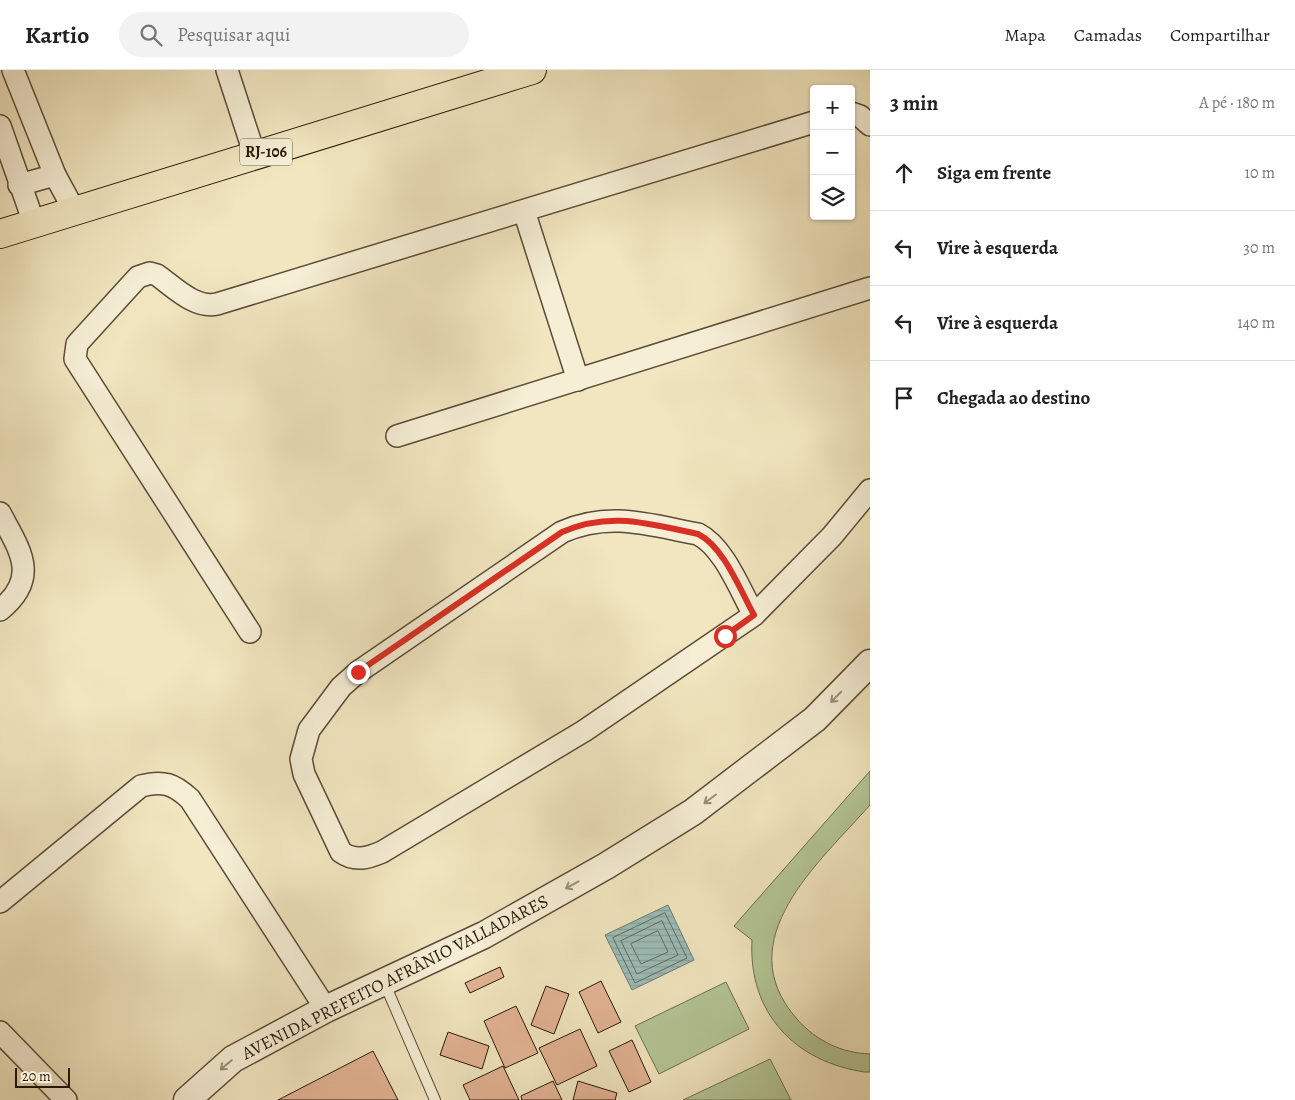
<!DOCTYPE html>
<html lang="pt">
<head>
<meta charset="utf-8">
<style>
	:root { --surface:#fff; --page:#f2f2f2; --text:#222; --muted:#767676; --line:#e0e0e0 }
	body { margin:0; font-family:Alegreya,serif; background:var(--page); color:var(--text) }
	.controls { position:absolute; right:15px; top:15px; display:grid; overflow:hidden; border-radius:5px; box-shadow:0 1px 4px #0004 }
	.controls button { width:45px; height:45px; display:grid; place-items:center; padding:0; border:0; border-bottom:1px solid var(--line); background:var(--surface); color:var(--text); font:25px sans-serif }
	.scale { position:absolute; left:15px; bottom:12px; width:55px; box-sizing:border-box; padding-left:5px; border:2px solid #29190a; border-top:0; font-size:14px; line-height:18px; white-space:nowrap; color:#29190a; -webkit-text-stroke:4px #f6efd6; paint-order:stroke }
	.stop { position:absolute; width:15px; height:15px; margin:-11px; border:4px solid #d93025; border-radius:50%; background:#fff }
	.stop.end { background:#d93025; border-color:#fff; box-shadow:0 1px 5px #0008 }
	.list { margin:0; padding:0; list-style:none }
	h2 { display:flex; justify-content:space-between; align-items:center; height:65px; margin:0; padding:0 20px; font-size:21px }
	h2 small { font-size:16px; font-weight:400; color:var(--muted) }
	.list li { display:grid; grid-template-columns:32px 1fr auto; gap:15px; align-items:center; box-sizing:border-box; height:75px; padding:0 20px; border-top:1px solid var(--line) }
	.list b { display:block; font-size:19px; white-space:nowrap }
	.list em { font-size:16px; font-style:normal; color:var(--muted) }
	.icon { flex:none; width:28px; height:28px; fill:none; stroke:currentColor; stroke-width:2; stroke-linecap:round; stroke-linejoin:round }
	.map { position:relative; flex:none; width:870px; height:1030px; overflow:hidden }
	header { display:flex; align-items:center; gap:30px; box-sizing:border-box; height:70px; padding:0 25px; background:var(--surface); border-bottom:1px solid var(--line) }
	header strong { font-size:24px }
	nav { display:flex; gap:28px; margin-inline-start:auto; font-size:18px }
	.search { width:350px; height:45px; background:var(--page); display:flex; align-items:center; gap:12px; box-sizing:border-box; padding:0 18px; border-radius:28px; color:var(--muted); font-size:19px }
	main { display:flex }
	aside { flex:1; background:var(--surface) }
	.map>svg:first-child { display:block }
</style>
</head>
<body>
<header>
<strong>Kartio</strong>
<div class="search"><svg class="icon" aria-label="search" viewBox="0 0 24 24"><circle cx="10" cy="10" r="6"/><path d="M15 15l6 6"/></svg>Pesquisar aqui</div>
<nav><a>Mapa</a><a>Camadas</a><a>Compartilhar</a></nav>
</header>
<main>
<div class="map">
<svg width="870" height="1030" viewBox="0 0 870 1030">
	<defs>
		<pattern id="water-rules" width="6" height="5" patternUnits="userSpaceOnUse" patternTransform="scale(1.25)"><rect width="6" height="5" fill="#9cbeb9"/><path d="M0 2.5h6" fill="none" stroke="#86a39e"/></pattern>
	</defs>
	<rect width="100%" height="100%" fill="#f1e6c0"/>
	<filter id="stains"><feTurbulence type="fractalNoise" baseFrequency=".004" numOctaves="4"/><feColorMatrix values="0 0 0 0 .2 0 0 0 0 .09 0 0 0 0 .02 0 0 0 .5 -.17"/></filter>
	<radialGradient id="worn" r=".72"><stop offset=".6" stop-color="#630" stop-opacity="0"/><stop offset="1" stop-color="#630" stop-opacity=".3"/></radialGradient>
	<g fill="#b4c697" stroke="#6e7050">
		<path d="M870,701V735C820,792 727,870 797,949C816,971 842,983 870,984V1002H865C795,992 748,943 752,870L734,856Z"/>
		<path d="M726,912L749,959L659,1004L635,956Z"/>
		<path d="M770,989L791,1030H683Z"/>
	</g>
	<path fill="url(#water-rules)" stroke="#6e7c73" d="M668,835L694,890L632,920L605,865Z"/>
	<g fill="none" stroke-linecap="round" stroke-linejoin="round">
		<g stroke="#626c62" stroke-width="1">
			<path d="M665,843L687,888L635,913L613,868Z"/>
			<path d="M662,851L678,885L637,904L621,871Z"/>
			<path d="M658,861L668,882L641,894L631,874Z"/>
		</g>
	</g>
	<g fill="#e2b393" stroke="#29190a">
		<path d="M500,897L504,907L470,923L465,913Z"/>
		<path d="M601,911L621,952L598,963L579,922Z"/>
		<path d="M546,916L569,924L554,964L531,955Z"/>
		<path d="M516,936L538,983L505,998L484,951Z"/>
		<path d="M580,959L597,996L557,1015L539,978Z"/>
		<path d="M448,962L489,976L482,999L440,985Z"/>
		<path d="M632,970L651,1012L629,1022L609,981Z"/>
		<path d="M373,981L398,1030H278Z"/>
		<path d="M503,996L519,1030H470L463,1015Z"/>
		<path d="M553,1011L562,1030H522L521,1026Z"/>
		<path d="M578,1011L617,1023L615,1030H573Z"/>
	</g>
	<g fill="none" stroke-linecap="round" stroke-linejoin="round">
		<defs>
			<path id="service" d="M384,912L435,1030"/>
			<g id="minor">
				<path d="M13,0L55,105L75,142"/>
				<path d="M227,0L255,86"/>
				<path d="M851,43L860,46L870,55"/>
				<path d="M0,56L34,153"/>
				<path d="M19,115L55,105"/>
				<path d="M524,141L578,310"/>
				<path d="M397,366L870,218"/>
				<path d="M0,443C19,479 41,507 0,540"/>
				<path d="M754,545C740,520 724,477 698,464C649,455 610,441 562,462L358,602L341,617L309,660L301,689L304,704L341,782C355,792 368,788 382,782L584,661L754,545L832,466L870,420"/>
				<path d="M250,562L75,289L77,274L138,207L150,203L157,205C174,217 195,239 217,234L814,52"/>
				<path d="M0,832L141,716C163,710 174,714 190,729L326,939"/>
				<path d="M0,962L66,1030"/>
			</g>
			<path id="tertiary" d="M187,1030L233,989L326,939L484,865L606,796L693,742L815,649L870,593"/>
			<path id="trunk" d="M0,164L532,0"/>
		</defs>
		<use href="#service" stroke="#5b4c38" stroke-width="12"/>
		<use href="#minor" stroke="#5b4c38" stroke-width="24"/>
		<use href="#tertiary" stroke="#5b4c38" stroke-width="29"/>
		<use href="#trunk" stroke="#29190a" stroke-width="30"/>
		<use href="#service" stroke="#f6efd6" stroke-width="10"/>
		<use href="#minor" stroke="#f6efd6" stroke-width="21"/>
		<use href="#tertiary" stroke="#f6efd6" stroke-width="26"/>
		<use href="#trunk" stroke="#f1e6c0" stroke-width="28"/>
	</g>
	<defs><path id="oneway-shaft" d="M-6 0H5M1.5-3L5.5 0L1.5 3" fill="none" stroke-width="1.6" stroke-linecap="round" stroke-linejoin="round" transform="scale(1.25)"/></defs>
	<g stroke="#9a8f7a">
		<use href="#oneway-shaft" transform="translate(836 627) rotate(134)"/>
		<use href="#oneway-shaft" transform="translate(710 729) rotate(143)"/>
		<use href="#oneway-shaft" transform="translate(572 815) rotate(151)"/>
		<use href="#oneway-shaft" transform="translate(226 995) rotate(140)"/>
	</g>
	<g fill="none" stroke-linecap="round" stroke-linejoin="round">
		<path stroke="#d93025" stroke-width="6" d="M358,602L562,462C611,441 649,454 698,464C724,477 740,520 754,545L725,566"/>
	</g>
	<g text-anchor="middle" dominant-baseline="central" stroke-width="5" stroke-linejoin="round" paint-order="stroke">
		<rect fill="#f6efd6" stroke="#665947" stroke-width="1" x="240" y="68.5" width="52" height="27" rx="4"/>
		<g font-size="16" font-weight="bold" fill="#29190a">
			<text x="266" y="82">RJ-106</text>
		</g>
		<g font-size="18" fill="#29190a" stroke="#f6efd6">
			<text transform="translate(395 907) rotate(-27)">AVENIDA PREFEITO AFRÂNIO VALLADARES</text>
		</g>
	</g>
	<rect width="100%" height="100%" filter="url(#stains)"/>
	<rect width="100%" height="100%" fill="url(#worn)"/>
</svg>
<div class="controls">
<button>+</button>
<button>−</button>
<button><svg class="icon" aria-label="layers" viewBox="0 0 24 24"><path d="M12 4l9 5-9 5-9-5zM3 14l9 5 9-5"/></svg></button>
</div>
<div class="scale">20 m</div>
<div class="stop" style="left:725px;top:566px"></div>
<div class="stop end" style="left:358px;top:602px"></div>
</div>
<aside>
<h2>3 min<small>A pé · 180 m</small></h2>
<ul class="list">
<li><svg class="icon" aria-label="ahead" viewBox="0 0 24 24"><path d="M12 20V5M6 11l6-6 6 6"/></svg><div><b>Siga em frente</b></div><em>10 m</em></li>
<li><svg class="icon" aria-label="left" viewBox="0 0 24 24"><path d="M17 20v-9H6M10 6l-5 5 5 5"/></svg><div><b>Vire à esquerda</b></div><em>30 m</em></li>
<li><svg class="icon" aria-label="left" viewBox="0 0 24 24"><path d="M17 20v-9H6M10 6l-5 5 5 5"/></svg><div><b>Vire à esquerda</b></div><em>140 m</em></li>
<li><svg class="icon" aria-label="arrive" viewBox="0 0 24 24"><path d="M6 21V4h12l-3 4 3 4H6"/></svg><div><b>Chegada ao destino</b></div></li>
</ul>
</aside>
</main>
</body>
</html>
